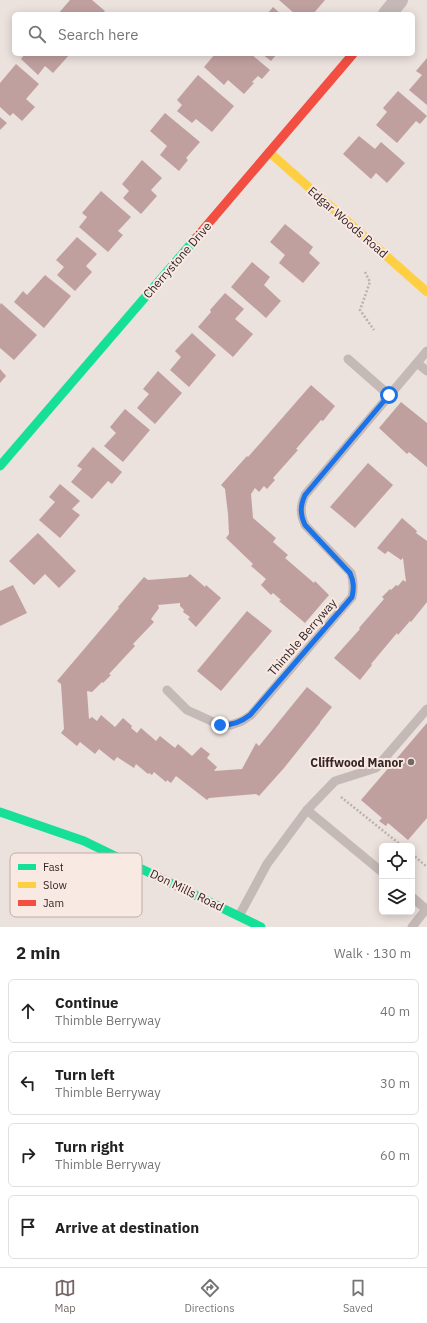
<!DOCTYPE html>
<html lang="en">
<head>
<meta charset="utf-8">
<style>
	:root { --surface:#fff; --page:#f6f6f6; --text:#222; --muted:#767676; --line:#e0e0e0; --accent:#746765 }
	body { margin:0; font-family:"IBM Plex Sans",sans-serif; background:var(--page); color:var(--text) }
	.controls { position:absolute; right:12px; bottom:12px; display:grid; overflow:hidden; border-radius:6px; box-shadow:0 2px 10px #0003 }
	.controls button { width:36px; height:36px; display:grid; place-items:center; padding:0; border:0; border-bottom:1px solid var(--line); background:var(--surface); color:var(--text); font:20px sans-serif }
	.stop { position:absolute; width:12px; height:12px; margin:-9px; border:3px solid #1a73e8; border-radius:50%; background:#fff }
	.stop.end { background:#1a73e8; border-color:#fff; box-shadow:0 1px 4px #0008 }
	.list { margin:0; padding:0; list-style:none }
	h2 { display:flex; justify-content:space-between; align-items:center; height:52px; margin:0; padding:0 16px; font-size:17px }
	h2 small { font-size:13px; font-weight:400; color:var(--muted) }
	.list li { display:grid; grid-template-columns:26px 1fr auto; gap:12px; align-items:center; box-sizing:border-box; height:64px; margin:0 8px 8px; padding:0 8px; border:1px solid var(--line); border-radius:6px }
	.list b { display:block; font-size:15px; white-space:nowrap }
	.list p { margin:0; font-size:13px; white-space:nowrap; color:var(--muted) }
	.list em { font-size:13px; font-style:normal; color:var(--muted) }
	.icon { flex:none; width:22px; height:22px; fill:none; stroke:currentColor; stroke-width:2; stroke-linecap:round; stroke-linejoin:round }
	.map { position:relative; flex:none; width:427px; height:927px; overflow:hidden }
	.search { position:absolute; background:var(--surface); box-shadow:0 2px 10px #0003; left:12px; right:12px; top:12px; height:44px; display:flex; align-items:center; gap:10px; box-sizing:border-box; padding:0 14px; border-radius:6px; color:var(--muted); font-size:15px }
	.sheet { height:340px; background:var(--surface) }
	nav { display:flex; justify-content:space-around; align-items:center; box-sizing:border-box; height:56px; border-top:1px solid var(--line); background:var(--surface); font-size:11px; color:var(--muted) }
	nav a { display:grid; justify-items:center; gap:2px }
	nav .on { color:var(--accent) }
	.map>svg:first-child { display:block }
</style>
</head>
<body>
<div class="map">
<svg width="427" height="927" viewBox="0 0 427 927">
	<rect width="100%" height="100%" fill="#ebe1dd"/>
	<g fill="#c0a09f">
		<path d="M70,0H92L105,11L102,14H58Z"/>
		<path d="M279,0H325L313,14H295Z"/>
		<path d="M273,7L281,14H267Z"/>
		<path d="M25,54H70L53,73L45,66L38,75L21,59Z"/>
		<path d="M215,54H251L270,70L262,79L258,76L252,82L254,83L244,94L228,80L224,85L204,67Z"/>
		<path d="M262,54H277L271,61Z"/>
		<path d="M427,58V105L409,90L422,75L416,71Z"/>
		<path d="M16,64L39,84L26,99L35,107L22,121L13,113L10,116L0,107V83Z"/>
		<path d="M198,75L234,106L212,132L196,119L192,123L177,111L182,105L177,100Z"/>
		<path d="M398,91L427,116L420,124L416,121L397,143L376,125L387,112L383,108Z"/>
		<path d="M165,113L200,142L186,158L188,160L179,171L160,155L167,146L150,131Z"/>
		<path d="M0,117L7,123L0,130Z"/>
		<path d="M359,136L375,149L381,142L405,163L387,183L376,173L371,179L343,154Z"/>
		<path d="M142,160L162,178L151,190L157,196L141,214L123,198L129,191L122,184Z"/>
		<path d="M101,191L131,217L118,231L123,235L108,252L79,227L87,217L82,213Z"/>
		<path d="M285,224L313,247L309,253L320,263L303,283L279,263L285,255L270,242Z"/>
		<path d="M77,237L97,254L86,266L92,272L75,291L57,275L64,267L56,260Z"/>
		<path d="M252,262L270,277L264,285L281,301L266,318L231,287Z"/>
		<path d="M45,275L71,296L44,328L14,302L23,291L27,295Z"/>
		<path d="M225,293L244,309L235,319L253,334L233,357L198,327L211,312L210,310Z"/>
		<path d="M1,303L37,335L14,360L0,348V305Z"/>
		<path d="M192,333L216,355L189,387L170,370L181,357L175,351Z"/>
		<path d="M0,369L6,376L0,383Z"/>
		<path d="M158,371L182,393L155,424L137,408L149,394L143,389Z"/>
		<path d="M311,385L335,406L323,421L321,420L296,449L298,450L273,478L275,480L267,489L264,486L259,492L255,488L251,494L253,518L276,538L273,542L288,555L285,558L314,583L315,581L329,595L305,623L279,601L281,600L273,593L271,595L261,585L266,579L251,566L253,564L226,538L229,534L228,514L225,489L221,485L247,456L248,457Z"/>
		<path d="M401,402L427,423V467L409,452L407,454L379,428Z"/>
		<path d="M125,409L150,430L123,462L104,446L116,433L110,427Z"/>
		<path d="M93,447L122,472L112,484L108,481L92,499L71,482L82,469L77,466Z"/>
		<path d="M368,463L393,485L355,528L330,507Z"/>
		<path d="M60,484L80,501L72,509L80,515L60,538L39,520L55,502L49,497Z"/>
		<path d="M402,518L417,531L416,533L427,541V602L411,622L410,621L398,635L397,633L371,664L372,665L360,680L334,658L360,629L359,628L384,599L382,597L390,589L391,590L396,585L398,586L403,580L406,582L403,558L401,560L388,551L385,554L377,548Z"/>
		<path d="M38,533L76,571L59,588L45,574L34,585L9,561Z"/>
		<path d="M190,574L205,587L206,585L221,598L196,627L188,619L190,617L183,612L184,610L180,606V603L158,605L159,608L151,619L154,622L133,644L135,646L109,674L111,675L103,683L102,682L92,692L87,691L89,719L92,717L97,721L101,715L115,727L123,718L132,726L131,728L137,733L141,728L156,741L160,736L175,748L178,744L192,756L201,747L210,754L207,758L217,767L214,771L242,769L256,743L259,746L307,687L332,707L320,722V723L284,768L259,796L256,794L209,798L207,800L176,776L171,783L167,780L166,782L154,772L152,775L149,773L148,774L136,764L134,768L117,757L114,761L99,749L95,754L80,742L77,746L61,733L64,729L61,684L57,681L119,608L118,607L144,577L148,580L187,577Z"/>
		<path d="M13,585L27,613L0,626V591Z"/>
		<path d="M247,611L272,631L221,691L197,671Z"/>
		<path d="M427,723V818L408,840L388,823L386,826L379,821L382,818L361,800Z"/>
	</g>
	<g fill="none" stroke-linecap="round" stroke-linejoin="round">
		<g stroke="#bcb1af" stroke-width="2.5" stroke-dasharray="2 2" stroke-linecap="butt">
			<path d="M365,272L370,282L360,310L374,330"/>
			<path d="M341,797L402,846"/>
			<path d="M412,854L427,867"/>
		</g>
		<g stroke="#c4b9b6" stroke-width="9">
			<path d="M348,359L389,395"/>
			<path d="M417,363L427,371"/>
			<path d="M167,690L187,710L220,725H231L242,721L251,715L352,597C354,588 354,582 351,573L305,525C300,514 300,506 305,495L427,351"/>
			<path d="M307,810L335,781L376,768L427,709"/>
			<path d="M412,897L427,910"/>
			<path d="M239,916L267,864L307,810L382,872"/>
			<path d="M412,927L427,908"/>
		</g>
		<path stroke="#c4b9b6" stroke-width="18" d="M387,14L399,0"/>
		<g stroke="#16e098" stroke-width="9">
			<path d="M0,466L196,238"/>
			<path d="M0,812L84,841L261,927"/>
		</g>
		<path stroke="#ffcf43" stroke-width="9" d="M269,152L427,292"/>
		<path stroke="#f24e42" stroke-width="9" d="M196,238L353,54"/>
	</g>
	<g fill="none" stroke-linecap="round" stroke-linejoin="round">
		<path stroke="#1a73e8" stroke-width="5" d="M220,725C233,725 241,722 250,715L352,597C354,588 354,582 350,573L305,525C300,514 300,506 305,495L389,395"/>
	</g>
	<circle fill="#746765" stroke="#f9e9e3" stroke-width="1.5" cx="411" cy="762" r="4"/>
	<g text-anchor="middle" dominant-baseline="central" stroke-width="4" stroke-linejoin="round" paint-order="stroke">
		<g font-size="12" fill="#342625" stroke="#f9e9e3">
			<text transform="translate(348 222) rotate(41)">Edgar Woods Road</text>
			<text transform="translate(177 260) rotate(-49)">Cherrystone Drive</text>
			<text transform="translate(302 637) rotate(-49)">Thimble Berryway</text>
			<text transform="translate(187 890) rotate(26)">Don Mills Road</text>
		</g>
		<g font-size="12" font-weight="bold" fill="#342625" stroke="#f9e9e3" text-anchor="end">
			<text x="403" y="762">Cliffwood Manor</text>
		</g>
	</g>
	<rect x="10" y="853" width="132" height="64" rx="6" fill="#f9e9e3" stroke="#beaeaa" stroke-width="1"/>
	<rect x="18" y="864" width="18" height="6" fill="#16e098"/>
	<rect x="18" y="882" width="18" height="6" fill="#ffcf43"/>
	<rect x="18" y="900" width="18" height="6" fill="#f24e42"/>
	<g font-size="11" fill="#342625">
		<text x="43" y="871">Fast</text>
		<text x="43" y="889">Slow</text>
		<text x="43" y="907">Jam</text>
	</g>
</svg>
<div class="controls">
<button><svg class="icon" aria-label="locate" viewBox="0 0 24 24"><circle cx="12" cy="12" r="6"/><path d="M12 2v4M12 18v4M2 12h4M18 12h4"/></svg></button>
<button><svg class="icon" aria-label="layers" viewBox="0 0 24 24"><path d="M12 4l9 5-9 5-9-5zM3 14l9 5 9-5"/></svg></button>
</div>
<div class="stop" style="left:389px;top:395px"></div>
<div class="stop end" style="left:220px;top:725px"></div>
<div class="search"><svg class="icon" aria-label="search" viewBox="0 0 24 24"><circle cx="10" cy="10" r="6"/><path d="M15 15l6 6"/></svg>Search here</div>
</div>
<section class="sheet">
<h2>2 min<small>Walk · 130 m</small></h2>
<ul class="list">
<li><svg class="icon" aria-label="ahead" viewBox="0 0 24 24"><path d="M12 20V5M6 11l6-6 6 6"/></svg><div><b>Continue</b><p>Thimble Berryway</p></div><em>40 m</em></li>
<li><svg class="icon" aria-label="left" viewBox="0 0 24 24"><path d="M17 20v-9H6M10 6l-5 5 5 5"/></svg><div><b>Turn left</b><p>Thimble Berryway</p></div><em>30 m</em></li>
<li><svg class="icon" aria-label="right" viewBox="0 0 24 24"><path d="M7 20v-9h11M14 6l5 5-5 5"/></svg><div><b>Turn right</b><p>Thimble Berryway</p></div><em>60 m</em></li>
<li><svg class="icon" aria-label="arrive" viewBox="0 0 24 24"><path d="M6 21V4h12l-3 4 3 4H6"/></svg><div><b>Arrive at destination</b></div></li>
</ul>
</section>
<nav>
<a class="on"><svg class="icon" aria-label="map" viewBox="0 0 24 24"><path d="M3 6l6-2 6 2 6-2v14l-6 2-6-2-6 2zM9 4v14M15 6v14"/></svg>Map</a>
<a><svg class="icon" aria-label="directions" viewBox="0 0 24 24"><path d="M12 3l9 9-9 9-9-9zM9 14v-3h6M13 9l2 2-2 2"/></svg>Directions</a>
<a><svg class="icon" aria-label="saved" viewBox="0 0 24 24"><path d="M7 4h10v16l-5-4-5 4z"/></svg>Saved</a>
</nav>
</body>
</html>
